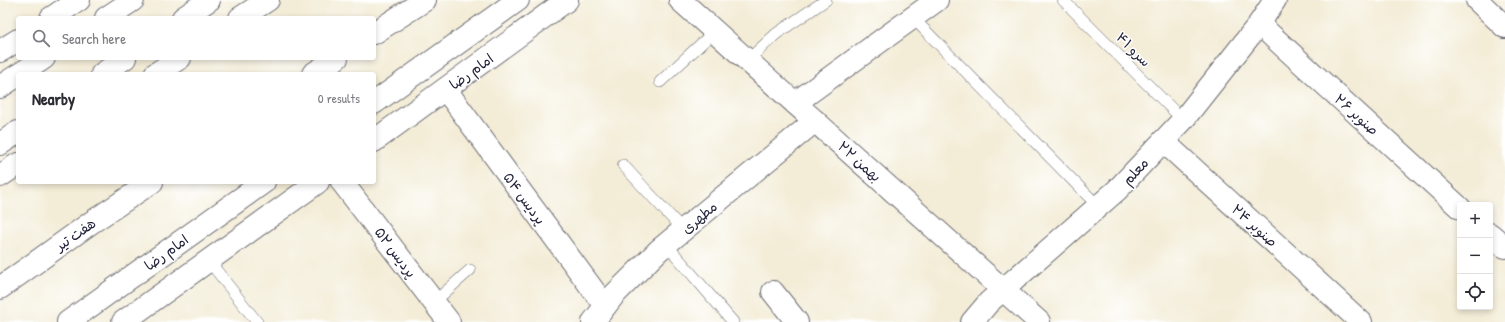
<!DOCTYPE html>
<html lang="en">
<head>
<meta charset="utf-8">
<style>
	:root { --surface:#fff; --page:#f2f2f3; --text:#2b2b33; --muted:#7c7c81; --line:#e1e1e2 }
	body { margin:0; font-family:"Patrick Hand","Playpen Sans Arabic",sans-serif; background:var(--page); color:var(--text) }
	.controls { position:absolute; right:12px; bottom:12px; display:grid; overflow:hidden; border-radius:4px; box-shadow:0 2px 6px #0003 }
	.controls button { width:36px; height:36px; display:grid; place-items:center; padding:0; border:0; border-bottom:1px solid var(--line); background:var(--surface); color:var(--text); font:20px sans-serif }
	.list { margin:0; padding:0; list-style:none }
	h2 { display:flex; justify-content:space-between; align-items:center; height:52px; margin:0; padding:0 16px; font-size:17px }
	h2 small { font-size:13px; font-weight:400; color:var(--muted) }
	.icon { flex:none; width:22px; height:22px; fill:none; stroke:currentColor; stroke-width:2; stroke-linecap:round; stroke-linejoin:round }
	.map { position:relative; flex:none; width:1505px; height:322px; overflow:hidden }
	.search { position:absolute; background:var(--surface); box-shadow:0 2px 6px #0003; left:16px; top:16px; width:360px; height:44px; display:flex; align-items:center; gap:10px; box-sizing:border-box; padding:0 14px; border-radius:4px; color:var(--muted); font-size:15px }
	.panel { position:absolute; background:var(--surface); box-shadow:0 2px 6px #0003; left:16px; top:72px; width:360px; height:112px; border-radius:4px }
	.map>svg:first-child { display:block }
</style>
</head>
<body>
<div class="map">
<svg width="1505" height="322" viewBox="0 0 1505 322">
	<rect width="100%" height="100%" fill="#fff"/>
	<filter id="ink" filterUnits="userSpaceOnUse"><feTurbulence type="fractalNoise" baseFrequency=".025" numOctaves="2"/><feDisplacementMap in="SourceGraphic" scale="8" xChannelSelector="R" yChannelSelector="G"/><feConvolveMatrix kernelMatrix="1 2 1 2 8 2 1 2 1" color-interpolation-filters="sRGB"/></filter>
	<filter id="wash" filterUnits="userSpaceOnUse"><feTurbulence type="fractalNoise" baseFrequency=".012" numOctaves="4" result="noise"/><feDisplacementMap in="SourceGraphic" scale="16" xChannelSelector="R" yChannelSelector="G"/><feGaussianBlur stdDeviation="0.9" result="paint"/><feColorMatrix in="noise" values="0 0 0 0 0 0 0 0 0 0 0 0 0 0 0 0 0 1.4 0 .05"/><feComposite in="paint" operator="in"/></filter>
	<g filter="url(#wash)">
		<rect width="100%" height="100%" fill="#f3ecd6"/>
	</g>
	<g filter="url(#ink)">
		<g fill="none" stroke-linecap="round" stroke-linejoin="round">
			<defs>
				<g id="service">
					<path d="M1063,0L1183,120"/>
					<path d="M913,18L1098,206"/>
					<path d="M748,60L776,34L826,0"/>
					<path d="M660,82L715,31"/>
					<path d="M623,165L683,230"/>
					<path d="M666,244L733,322"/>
					<path d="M209,261L257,322"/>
					<path d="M434,302L470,270"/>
				</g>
				<g id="minor">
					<path d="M1477,0L1505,27"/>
					<path d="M1259,24L1460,208"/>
					<path d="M374,33L425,0"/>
					<path d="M313,74L337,58"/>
					<path d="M446,90L605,306"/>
					<path d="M795,103L937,0"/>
					<path d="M1163,141L1361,322"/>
					<path d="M342,182L449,322"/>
					<path d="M1490,234L1505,247"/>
					<path d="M0,288L92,222L152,182"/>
					<path d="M773,292L797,322"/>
					<path d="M593,322L614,295L659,250L815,121"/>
				</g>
				<g id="tertiary">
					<path d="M51,18L79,0"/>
					<path d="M0,51L18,40"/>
				</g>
				<g id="secondary">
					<path d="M680,0L1039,322"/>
					<path d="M240,18L268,0"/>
					<path d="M155,74L180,58"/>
					<path d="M374,103L518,0"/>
					<path d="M374,141L567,0"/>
					<path d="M0,176L18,164"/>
					<path d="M68,322L264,182"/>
					<path d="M123,322L318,182"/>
					<path d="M972,322L989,302L1117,190L1183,120L1259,24L1275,0"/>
				</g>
				<g id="trunk">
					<path d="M59,18L60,12"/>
					<path d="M106,18L133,0"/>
					<path d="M183,18L209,0"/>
					<path d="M20,74L44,58"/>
					<path d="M102,74L125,58"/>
					<path d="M0,87L18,75"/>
					<path d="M0,144L18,132"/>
				</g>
			</defs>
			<use href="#service" stroke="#6b6971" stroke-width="12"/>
			<use href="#minor" stroke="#6b6971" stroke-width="24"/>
			<use href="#tertiary" stroke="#6b6971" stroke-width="24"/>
			<use href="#secondary" stroke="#6b6971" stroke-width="24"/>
			<use href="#trunk" stroke="#6b6971" stroke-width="24"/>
			<use href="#service" stroke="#fff" stroke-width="11"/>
			<use href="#minor" stroke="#fff" stroke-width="22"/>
			<use href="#tertiary" stroke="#fff" stroke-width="22"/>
			<use href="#secondary" stroke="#fff" stroke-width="22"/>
			<use href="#trunk" stroke="#fff" stroke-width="22"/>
		</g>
	</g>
	<g text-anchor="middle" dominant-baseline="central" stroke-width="3" stroke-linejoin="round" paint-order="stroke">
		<g font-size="14" fill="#22223b" stroke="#fff">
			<text transform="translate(1134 49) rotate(45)">سرو ۴۱</text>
			<text transform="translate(471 71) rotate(-36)">امام رضا</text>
			<text transform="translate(1357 114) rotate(42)">صنوبر ۲۶</text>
			<text transform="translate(860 161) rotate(42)">۲۲ بهمن</text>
			<text transform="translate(1135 171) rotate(-47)">معلم</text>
			<text transform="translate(525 198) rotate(54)">پردیس ۵۴</text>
			<text transform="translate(699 217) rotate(-40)">مطهری</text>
			<text transform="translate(1255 225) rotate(42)">صنوبر ۲۴</text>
			<text transform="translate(75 234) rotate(-35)">هفت تیر</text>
			<text transform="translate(166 252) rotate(-36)">امام رضا</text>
			<text transform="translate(396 252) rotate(53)">پردیس ۵۲</text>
		</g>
	</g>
</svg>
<div class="controls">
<button>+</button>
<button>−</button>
<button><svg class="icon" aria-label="locate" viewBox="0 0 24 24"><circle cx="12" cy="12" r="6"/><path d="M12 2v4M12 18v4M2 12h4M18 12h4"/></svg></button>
</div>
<div class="search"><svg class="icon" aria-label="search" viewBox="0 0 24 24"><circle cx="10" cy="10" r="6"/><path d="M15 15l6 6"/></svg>Search here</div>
<section class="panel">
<h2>Nearby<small>0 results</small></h2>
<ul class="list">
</ul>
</section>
</div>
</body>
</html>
